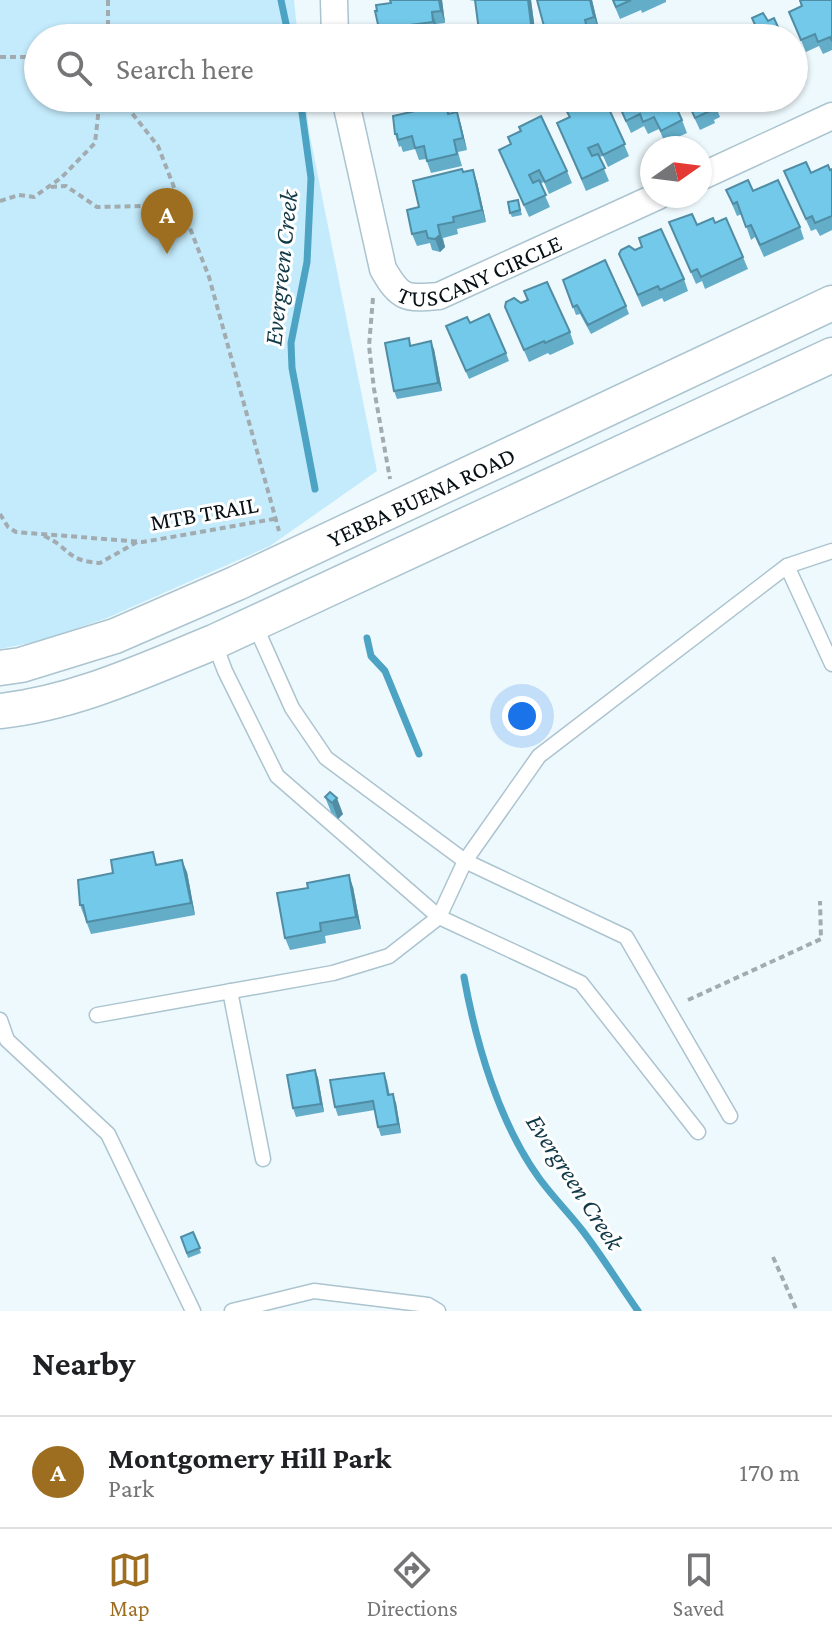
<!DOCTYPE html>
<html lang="en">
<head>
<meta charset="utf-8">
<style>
	:root { --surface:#fff; --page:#f6f6f6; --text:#202124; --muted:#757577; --line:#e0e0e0; --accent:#9d6e20 }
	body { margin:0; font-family:"Crimson Pro",serif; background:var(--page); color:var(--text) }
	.compass { position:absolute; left:640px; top:136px; width:72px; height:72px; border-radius:50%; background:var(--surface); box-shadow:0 2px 6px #0004; rotate:76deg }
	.you { position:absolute; left:522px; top:716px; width:28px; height:28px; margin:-20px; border:6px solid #fff; border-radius:50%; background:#1a73e8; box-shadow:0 0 0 12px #1a73e833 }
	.badge { display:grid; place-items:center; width:52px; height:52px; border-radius:50%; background:var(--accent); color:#fff; font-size:26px; font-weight:700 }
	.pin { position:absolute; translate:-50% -66px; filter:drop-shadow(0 2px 4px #0008) }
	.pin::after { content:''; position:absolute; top:42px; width:28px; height:24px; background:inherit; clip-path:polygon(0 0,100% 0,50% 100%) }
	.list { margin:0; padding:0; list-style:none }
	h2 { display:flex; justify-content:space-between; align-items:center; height:104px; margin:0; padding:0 32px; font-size:34px }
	h2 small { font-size:26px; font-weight:400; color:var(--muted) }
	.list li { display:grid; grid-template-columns:52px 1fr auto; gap:24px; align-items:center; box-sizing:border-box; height:112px; padding:0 32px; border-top:2px solid var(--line) }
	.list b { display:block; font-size:30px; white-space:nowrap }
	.list p { margin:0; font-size:26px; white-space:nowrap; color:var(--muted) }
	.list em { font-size:26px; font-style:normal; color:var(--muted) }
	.icon { flex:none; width:44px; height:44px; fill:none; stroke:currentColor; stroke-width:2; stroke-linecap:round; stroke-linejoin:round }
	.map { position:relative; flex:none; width:832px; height:1311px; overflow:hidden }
	.search { position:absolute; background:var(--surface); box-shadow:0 2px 6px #0004; left:24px; right:24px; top:24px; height:88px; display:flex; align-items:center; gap:20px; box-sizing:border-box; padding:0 28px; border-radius:44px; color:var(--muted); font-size:30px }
	.sheet { height:216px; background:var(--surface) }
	nav { display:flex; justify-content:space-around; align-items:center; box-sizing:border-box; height:112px; border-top:2px solid var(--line); background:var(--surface); font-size:22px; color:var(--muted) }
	nav a { display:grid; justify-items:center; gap:4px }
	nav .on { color:var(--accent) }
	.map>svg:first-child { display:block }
</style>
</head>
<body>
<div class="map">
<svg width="832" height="1311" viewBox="0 0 832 1311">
	<rect width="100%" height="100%" fill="#eef9fd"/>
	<path fill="#c4ebfc" d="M0,0H294L298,38H38V98H305L309,131L377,471L270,546L107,618L40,641L0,649Z"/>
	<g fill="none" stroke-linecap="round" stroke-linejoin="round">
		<g stroke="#4ca3c3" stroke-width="7">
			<path d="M281,0L289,38"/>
			<path d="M300,98L311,178L307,262L291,343L292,368L315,489"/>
			<path d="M367,638L371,656L385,671L419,754"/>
			<path d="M464,977C476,1043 499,1123 539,1178C552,1196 568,1212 582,1230C602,1256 619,1284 638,1311"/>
		</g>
		<defs>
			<g id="service">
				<path d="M787,566L832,664"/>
				<path d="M254,623L292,708L326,758L465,861L626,937L730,1116"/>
				<path d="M214,642L225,671L277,776L439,917L581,983L698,1132"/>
				<path d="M230,991L263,1159"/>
				<path d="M97,1015L333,973L389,956L439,917L465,861L539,756L787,566L832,551"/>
				<path d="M0,1020L7,1040L108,1134L193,1311"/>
				<path d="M232,1311L314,1291L428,1305L438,1311"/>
			</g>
			<g id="minor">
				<path d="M334,0L335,38"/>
				<path id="s1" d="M345,98L383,269C400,299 406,299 439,296L658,196"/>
				<path d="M700,177L832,116"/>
			</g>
			<g id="tertiary">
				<path id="s2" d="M0,668L21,665L115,636L237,583L832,303"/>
				<path d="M0,711C75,703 145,670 214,642L832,355"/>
			</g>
		</defs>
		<use href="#service" stroke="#abc4cf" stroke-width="17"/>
		<use href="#minor" stroke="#abc4cf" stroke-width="29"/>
		<use href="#tertiary" stroke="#abc4cf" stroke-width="37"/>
		<g stroke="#a2acb0" stroke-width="4" stroke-dasharray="6 4" stroke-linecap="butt">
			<path d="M108,0V38"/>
			<path d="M0,57H26L38,60"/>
			<path d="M120,98L158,146L209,277L279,531"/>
			<path d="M51,187L66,186L97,207L146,206L179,200"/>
			<path d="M0,201L19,195L34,197L61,178L95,143L100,98"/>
			<path d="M373,298L369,346L374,389L390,479"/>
			<path d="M0,514L8,527L16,532L143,542L274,519"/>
			<path d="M44,536C70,547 65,561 100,563L137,542"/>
			<path d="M688,1000L821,939L820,901"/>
			<path d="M773,1257L797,1311"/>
		</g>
		<use href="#service" stroke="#fff" stroke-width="14"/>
		<use href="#minor" stroke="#fff" stroke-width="26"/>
		<use href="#tertiary" stroke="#fff" stroke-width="34"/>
	</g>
	<g fill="#63adc9">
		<path d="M442,0L445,23L436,24L438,34L448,38H382L379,29Z"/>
		<path d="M469,0H531L536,38H482L479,31L475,1Z"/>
		<path d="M592,0L599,29L589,32L591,38H548L545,30Z"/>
		<path d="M612,0H666V2L642,13L641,10L620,19Z"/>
		<path d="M799,0H832V50L823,54L819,46L806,52L789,12L801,6Z"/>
		<path d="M794,61L801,80L794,84Z"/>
		<path d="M381,98H444V100L384,107Z"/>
		<path d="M487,98H507L504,107L495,109L488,102Z"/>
		<path d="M580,98H613L615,103L609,108L629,156L608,167L603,156L599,157L609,181L586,191L557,123L569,118L566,110L569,108L566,99H578Z"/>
		<path d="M615,98L682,120L687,133L665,143L659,129L648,134L644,126L631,133Z"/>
		<path d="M685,98H725L715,104L720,117L714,120L715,123L700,130Z"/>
		<path d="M446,104L450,114L457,112L461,125L467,150L458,152L462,166L431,173L426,159L419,160L415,149L403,152L401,146L399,147L395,134Z"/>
		<path d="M508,137L567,171L572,183L549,194L544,182L540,184L550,207L529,217L499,150L511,144Z"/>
		<path d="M832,169V230L820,236L816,229L811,231L784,171L811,173Z"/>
		<path d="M463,172L477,182L486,222L457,229L458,234L443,238L445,247L440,252L432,250L430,243L417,246L412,234L419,207Z"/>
		<path d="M726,190L753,191L800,227L804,239L764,257L755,237L751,240L742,214L737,216Z"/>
		<path d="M518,200L522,215L512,217L510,213Z"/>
		<path d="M669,222L697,225L715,223L743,257L748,269L705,289L702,281L696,284Z"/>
		<path d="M619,254L684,279L688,291L664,302L662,298L642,307Z"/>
		<path d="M563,280L626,306L629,314L591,334L580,314L576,315Z"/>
		<path d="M524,291L570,332L574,344L550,355L548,353L529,362L505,307L527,300Z"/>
		<path d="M470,323L506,353L509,361L469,379L446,326Z"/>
		<path d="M409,338L411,345L434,349L442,391L397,399L394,391Z"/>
		<path d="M325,797L343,814L338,819L331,812Z"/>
		<path d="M158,865L187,872L195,915L91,934L80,905Z"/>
		<path d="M353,887L361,929L325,936L326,943L290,950L285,938Z"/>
		<path d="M315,1070L318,1078L324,1112L296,1117L293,1108Z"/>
		<path d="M384,1073L387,1081L390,1095L396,1103L401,1133L381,1136L378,1127L375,1110L338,1116L335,1107Z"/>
		<path d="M193,1232L201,1253L188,1258L181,1237Z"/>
	</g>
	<g fill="#508da4">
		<path d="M439,0H442L445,23L441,11Z"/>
		<path d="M528,0H531L536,38H535L532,32Z"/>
		<path d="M590,0H592L599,29L594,17Z"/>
		<path d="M432,12L436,24L438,35L433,22Z"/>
		<path d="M604,98H613L615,103L608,108Z"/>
		<path d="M457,112L461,125L467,150L463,138Z"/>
		<path d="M473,170L477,182L486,222L482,210Z"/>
		<path d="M438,225L445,247L440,252L435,239Z"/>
		<path d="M431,341L434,349L442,391L438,383Z"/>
		<path d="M337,798L343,814L338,819L332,803Z"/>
		<path d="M182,860L187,872L195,915L191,903Z"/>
		<path d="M349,875L353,887L361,929L356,917Z"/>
		<path d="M315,1070L318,1078L324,1112L321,1104Z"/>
		<path d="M393,1094L396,1103L401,1133L398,1124Z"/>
	</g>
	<g fill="#73c9ea" stroke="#508da4" stroke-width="2">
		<path d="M390,0H439L441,11L432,12L433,22L379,29L375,11H377L376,5L391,3Z"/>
		<path d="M475,0H528L532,32L486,37L485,30L479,31Z"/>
		<path d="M537,0H590L594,17L585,20L587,28L561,34L559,27L545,30Z"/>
		<path d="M613,0H631L616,7Z"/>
		<path d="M800,0H832V41L830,37L818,42L815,34L801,40L789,12L802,6Z"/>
		<path d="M763,13L768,21L774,18L783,38H742L752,34L750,30L756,27L752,18Z"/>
		<path d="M446,33L447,38H409Z"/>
		<path d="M487,98H504L503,103L493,105Z"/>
		<path d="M569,98H577L578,99L580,98H604L625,144L603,155L598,144L588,148L592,156L598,154L605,168L582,179L557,123L570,117L566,110L570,108L566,99Z"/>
		<path d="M616,98H672L682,120L661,131L654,117L643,122L640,114L626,121Z"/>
		<path d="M686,98H712L716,105L709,108L710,111L695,118Z"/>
		<path d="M446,104L448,114L457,112L463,138L454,140L457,154L427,161L424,146L415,148L412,136L398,140L397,134H395L393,116Z"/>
		<path d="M541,116L567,171L545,182L539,170L529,175L533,183L539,180L546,195L524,205L499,150L511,144L508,137L521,131L519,127Z"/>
		<path d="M806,162L811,173L828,165L830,170L832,169V216L815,223L812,216L806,219L784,171Z"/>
		<path d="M462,169L463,172L473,170L482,210L453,217L454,222L438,225L440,235L435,239L428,238L426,231L412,234L407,210L419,207L413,181Z"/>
		<path d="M748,180L753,191L778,180L800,227L760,245L751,225L746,227L737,202L733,204L726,190Z"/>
		<path d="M518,200L520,210L510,213L508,202Z"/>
		<path d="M692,214L697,225L713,218L715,223L726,218L743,257L701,277L697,269L691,272L669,222Z"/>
		<path d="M661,229L684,279L660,290L658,286L638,295L619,254L621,250L629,246L635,250L642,247L639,238Z"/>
		<path d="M605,260L626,306L588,325L577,305L573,307L563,280Z"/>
		<path d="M547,282L570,332L545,343L544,341L524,350L505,307L506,302L514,298L521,303L528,300L524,291Z"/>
		<path d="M489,314L506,353L466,371L446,326L467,317L470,323Z"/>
		<path d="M409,338L410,346L431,341L438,383L394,391L385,343Z"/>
		<path d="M330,792L337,798L332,803L325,797Z"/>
		<path d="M153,852L156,865L182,860L191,903L87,922L83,905H80L78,880L113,873L111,860Z"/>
		<path d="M349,875L356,917L320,923L321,931L285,938L277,893L308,888L307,883Z"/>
		<path d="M315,1070L321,1104L293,1108L287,1075Z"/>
		<path d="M384,1073L388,1095L393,1094L398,1124L378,1127L373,1101L335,1107L330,1080Z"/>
		<path d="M193,1232L200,1248L187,1253L181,1237Z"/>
	</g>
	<g text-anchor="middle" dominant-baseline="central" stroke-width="6" stroke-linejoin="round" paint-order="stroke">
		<g font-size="24" fill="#071014" stroke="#fff">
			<text stroke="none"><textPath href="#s1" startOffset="290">TUSCANY CIRCLE</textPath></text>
			<text stroke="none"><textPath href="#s2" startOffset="456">YERBA BUENA ROAD</textPath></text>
			<text transform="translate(204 513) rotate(-10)">MTB TRAIL</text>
		</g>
		<g font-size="26" font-style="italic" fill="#113947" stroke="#fff">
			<text transform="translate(281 268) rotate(-84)">Evergreen Creek</text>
			<text transform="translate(575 1182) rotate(57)">Evergreen Creek</text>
		</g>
	</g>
</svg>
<svg class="compass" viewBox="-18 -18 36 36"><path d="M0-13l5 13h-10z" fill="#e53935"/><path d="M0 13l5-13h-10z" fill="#757577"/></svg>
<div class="you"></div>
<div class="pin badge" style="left:167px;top:254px">A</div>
<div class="search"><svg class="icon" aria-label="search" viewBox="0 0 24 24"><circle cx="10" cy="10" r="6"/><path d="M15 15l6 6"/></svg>Search here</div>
</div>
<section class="sheet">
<h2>Nearby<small></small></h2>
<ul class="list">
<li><span class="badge">A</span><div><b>Montgomery Hill Park</b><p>Park</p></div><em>170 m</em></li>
</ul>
</section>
<nav>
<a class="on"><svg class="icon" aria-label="map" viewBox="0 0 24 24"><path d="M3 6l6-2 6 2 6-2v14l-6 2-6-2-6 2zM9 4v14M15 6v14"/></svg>Map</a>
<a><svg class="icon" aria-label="directions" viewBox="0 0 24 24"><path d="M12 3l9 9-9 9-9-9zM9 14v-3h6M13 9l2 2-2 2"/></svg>Directions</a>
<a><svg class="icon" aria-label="saved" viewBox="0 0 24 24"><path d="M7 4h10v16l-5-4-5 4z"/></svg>Saved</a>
</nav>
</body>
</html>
